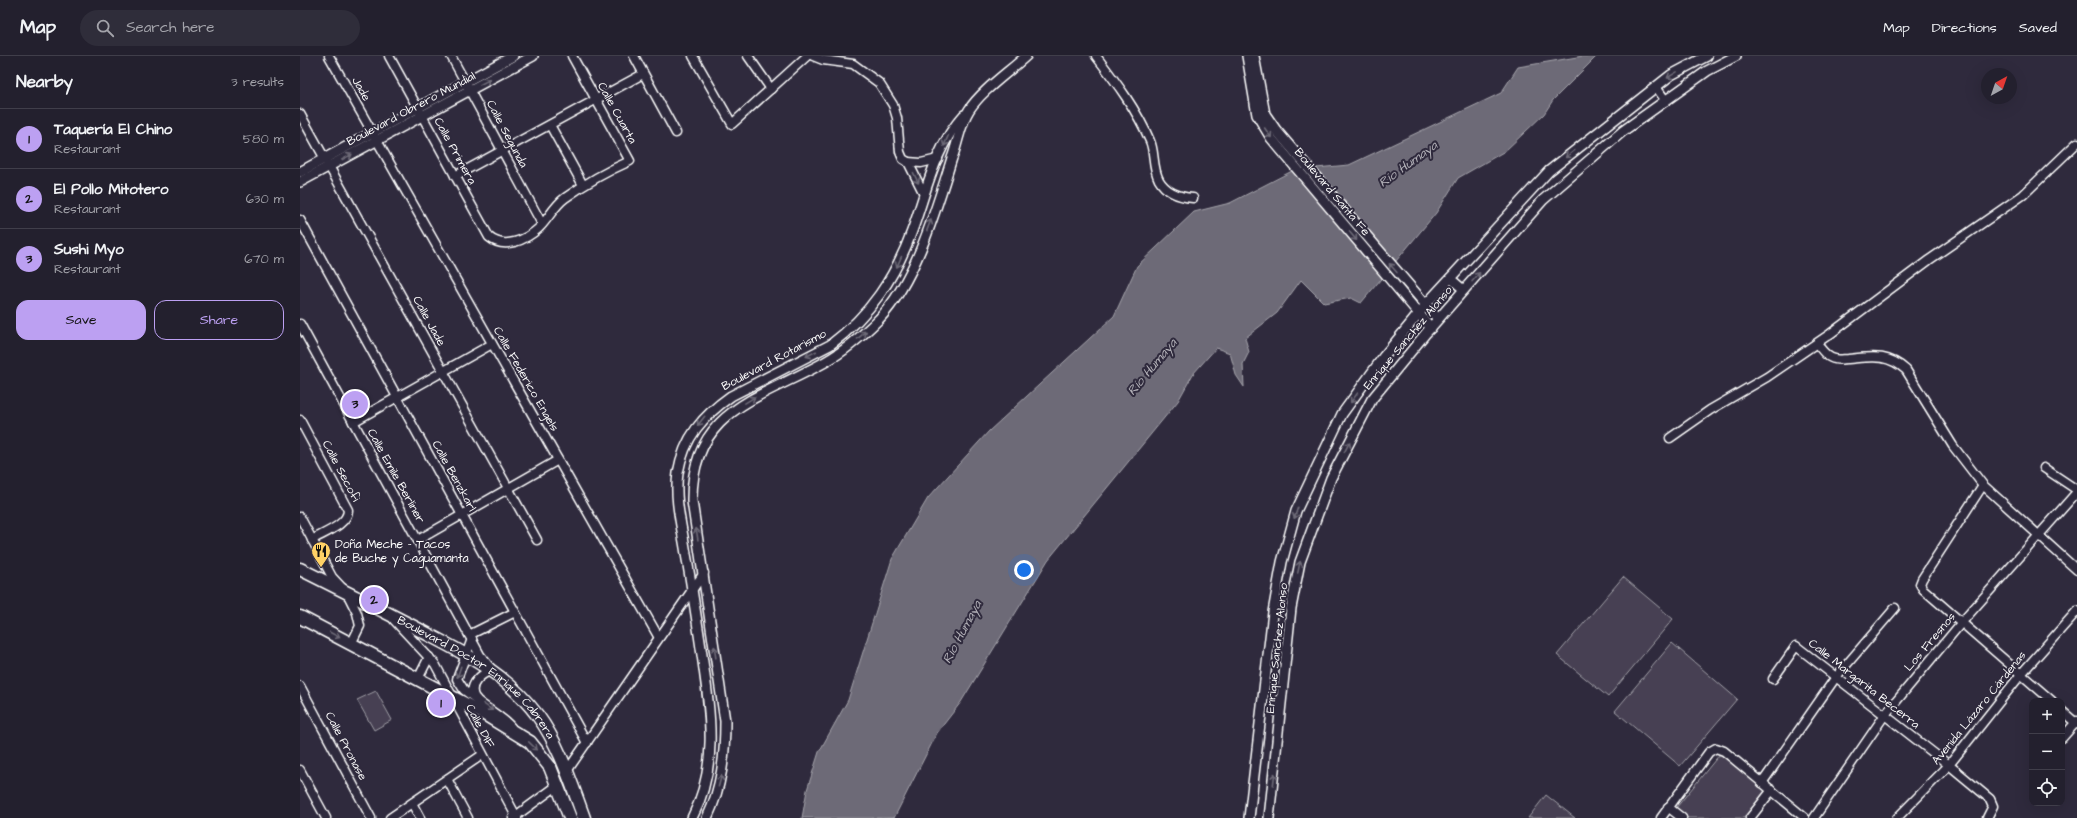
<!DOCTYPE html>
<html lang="en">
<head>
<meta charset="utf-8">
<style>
	:root { --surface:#23202e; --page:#2f2d3a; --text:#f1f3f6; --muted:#a3a3aa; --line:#403e4a; --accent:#bca0f2 }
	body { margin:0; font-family:"Architects Daughter",sans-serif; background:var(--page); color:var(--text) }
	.controls { position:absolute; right:12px; bottom:12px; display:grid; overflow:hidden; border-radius:8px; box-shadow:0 4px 16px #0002 }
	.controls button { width:36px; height:36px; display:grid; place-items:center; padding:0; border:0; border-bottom:1px solid var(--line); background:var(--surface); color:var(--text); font:20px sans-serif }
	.compass { position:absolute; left:1681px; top:12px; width:36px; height:36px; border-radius:50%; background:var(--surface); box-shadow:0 4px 16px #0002; rotate:40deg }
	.you { position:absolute; left:724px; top:514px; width:14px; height:14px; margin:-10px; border:3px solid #fff; border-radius:50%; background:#1a73e8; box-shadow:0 0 0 6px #1a73e833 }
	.badge { display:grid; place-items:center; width:26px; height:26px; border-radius:50%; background:var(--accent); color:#111; font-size:13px; font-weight:700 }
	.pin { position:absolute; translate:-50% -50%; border:2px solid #fff; box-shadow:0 1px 4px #0006 }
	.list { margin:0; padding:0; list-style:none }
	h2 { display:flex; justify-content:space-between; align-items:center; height:52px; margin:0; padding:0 16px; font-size:17px }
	h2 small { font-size:13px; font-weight:400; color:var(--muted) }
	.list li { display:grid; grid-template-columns:26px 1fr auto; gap:12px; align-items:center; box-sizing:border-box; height:60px; padding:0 16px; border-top:1px solid var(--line) }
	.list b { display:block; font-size:15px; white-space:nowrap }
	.list p { margin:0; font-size:13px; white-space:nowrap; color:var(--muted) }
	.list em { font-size:13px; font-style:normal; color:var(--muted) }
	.actions { display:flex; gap:8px; padding:12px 16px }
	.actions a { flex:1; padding:9px 0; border:1px solid var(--accent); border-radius:12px; text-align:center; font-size:14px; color:var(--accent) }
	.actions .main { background:var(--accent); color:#111 }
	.icon { flex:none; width:22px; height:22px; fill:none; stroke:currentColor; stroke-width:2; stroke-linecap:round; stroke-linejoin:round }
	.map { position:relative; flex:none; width:1777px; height:762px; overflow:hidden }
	header { display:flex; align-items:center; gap:24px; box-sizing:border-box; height:56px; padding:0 20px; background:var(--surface); border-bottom:1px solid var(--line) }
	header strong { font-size:19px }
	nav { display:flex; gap:22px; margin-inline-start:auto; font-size:14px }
	.search { width:280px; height:36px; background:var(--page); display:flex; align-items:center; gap:10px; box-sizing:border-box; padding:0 14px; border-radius:22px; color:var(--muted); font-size:15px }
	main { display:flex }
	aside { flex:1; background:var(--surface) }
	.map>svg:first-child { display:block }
</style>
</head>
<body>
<header>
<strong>Map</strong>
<div class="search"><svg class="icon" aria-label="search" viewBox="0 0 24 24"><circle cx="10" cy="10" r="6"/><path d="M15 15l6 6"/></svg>Search here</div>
<nav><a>Map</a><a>Directions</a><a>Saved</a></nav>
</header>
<main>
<aside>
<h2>Nearby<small>3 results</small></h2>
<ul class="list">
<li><span class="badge">1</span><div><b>Taquería El Chino</b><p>Restaurant</p></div><em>580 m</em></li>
<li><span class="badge">2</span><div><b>El Pollo Mitotero</b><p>Restaurant</p></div><em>630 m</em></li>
<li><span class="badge">3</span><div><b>Sushi Myo</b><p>Restaurant</p></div><em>670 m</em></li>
</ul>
<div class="actions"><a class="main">Save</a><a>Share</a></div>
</aside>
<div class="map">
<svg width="1777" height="762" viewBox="0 0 1777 762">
	<rect width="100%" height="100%" fill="#2f2a3d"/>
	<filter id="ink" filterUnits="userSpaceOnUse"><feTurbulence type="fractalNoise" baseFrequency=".025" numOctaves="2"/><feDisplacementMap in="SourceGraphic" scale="8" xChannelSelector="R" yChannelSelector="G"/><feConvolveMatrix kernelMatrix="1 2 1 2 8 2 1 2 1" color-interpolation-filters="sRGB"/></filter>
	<g filter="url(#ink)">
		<g fill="#464152" stroke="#a2a0a8">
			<path d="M1323,521L1373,563L1308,641L1257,599Z"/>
			<path d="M1372,587L1437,643L1380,710L1315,655Z"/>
			<path d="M76,635L92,664L74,674L57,644Z"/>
			<path d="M1420,698L1468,737L1447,762H1388L1376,752Z"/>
			<path d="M1246,739L1275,762H1228Z"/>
		</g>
		<path fill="#6d6a77" stroke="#a7a6ad" d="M1283,0H1297L1253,44L1244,58L1205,95L1158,122L1136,157L1061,247L1051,242L1024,247L1001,224L977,257L945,282L949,296L943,308L944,331L936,319L930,297L916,292L893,318L878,345L748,504L661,646L637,677L594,762H502L507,734L519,696L548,644L592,503L628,442L689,375L814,260L837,210L894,156L930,147L994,114L1049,109L1201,37L1218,11Z"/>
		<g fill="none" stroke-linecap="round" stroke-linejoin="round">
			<defs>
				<g id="minor">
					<path d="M29,0L358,580"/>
					<path d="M89,0L189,181C204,194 226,184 239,172C249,162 254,150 265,142C286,127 307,115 330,105L272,0"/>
					<path d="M151,0L242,168"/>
					<path d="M334,0L376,77"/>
					<path d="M393,0L432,68L507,0"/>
					<path d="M448,0L471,33"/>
					<path d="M513,0L523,4L553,8L579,27L593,49L597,62L600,96L603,103L608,106L624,138"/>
					<path d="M796,0C816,26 837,54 850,85C855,96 852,110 859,124C866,136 880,141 893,142"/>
					<path d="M1356,31L1366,45"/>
					<path d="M0,58L237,484"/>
					<path d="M250,69L283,129"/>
					<path d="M608,106L621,107L638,103"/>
					<path d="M155,120L343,18"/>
					<path d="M0,164L287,687"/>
					<path d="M1150,222L1164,234"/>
					<path d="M0,268L180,599L192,614C181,618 167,629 175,642C181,650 202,660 211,671"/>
					<path d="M1517,288C1522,294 1527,302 1535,303C1539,304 1544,303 1548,303C1571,301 1587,297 1606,314L1653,390L1683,429L1777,514"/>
					<path d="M0,364L48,454C48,469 23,477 12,484"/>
					<path d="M53,366L192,288"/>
					<path d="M1370,382L1410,354L1467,321L1530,278L1629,204L1723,139L1777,87"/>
					<path d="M1744,412L1777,434"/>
					<path d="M1683,429L1622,523L1620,528L1623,533L1752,645"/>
					<path d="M0,461L32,521L47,537L57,557L60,570L51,588"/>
					<path d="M118,484L258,404"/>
					<path d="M94,564L135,608L217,762"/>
					<path d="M169,579L215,556"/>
					<path d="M172,583L157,623L164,634L176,643"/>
					<path d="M118,623L129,601"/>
					<path d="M1473,623L1496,590L1649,709L1690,743L1693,750L1687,762"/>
					<path d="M0,630L71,762"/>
					<path d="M1762,655L1777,668"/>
					<path d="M1762,682L1777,665"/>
					<path d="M0,714L26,762"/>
					<path d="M267,715L404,517"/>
					<path d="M147,723L168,762"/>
					<path d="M1462,727L1536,621L1595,552"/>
					<path d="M112,747L120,762"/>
					<path d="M1368,751L1382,762"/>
					<path d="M90,762L182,699"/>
					<path d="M213,762L258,729"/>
					<path d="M1361,762L1409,696L1416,692L1424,695L1505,762"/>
					<path d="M1450,762L1472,734"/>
					<path d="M1514,762L1584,660L1662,566L1777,436"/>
					<path d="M1597,762L1649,709L1722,617L1777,555"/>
				</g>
				<g id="tertiary">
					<path d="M947,0L957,59L971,82L1131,272"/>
					<path d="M954,0L965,58L976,74L1138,263"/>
					<path d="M0,116L213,0"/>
					<path d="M0,126L233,0"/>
					<path d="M392,762C419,710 410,655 402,599C397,565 392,531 386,498C382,471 374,444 378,417C384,381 403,360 431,340L530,289C570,259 595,222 612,175C626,137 635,90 664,59"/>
					<path d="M407,762C422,731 425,699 425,665L392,445C391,354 459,343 525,306C545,295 563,279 579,263C616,224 636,153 652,102C658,87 660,68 669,54C682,34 709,16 726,0"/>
					<path d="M949,762L973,556L982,506L996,455L1042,358L1084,300L1129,245L1249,115L1371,19L1407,0"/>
					<path d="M969,762L991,552L1000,506L1031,422L1072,343L1126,277L1243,144L1323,75L1407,15L1436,0"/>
				</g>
				<g id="primary">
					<path id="s1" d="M0,513C38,532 76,551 114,571C163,597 203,614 238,660C260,690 271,727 284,762"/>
					<path d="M0,561L186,659L230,686L250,711L270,762"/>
				</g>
			</defs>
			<use href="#minor" stroke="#fff" stroke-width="11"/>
			<use href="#tertiary" stroke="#fff" stroke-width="12"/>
			<use href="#primary" stroke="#fff" stroke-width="15"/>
			<use href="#minor" stroke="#2f2a3d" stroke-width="8"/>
			<use href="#tertiary" stroke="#2f2a3d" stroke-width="9"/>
			<use href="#primary" stroke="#2f2a3d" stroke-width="12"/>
		</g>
		<defs><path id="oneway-shaft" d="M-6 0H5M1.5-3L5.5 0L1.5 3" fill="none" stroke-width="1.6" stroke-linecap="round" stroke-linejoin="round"/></defs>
		<g stroke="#6d6a77">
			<use href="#oneway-shaft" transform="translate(1372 19) rotate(148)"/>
			<use href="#oneway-shaft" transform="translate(185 26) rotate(-28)"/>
			<use href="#oneway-shaft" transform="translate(968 77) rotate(56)"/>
			<use href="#oneway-shaft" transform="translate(646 85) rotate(113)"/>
			<use href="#oneway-shaft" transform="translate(1270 98) rotate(142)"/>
			<use href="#oneway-shaft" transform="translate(47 101) rotate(-29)"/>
			<use href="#oneway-shaft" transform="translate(616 122) rotate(64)"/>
			<use href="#oneway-shaft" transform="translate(629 169) rotate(-69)"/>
			<use href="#oneway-shaft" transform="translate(1053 180) rotate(50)"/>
			<use href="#oneway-shaft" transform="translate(599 206) rotate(114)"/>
			<use href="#oneway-shaft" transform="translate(1093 212) rotate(-131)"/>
			<use href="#oneway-shaft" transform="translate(1176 221) rotate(-49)"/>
			<use href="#oneway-shaft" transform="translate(562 279) rotate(-41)"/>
			<use href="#oneway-shaft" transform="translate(511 298) rotate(153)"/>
			<use href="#oneway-shaft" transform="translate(1054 342) rotate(126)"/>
			<use href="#oneway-shaft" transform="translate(450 344) rotate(-31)"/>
			<use href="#oneway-shaft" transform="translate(401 365) rotate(128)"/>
			<use href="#oneway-shaft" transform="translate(1047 391) rotate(-63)"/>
			<use href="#oneway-shaft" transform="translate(996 457) rotate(108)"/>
			<use href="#oneway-shaft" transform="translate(397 478) rotate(-99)"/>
			<use href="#oneway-shaft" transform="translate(999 511) rotate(-78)"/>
			<use href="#oneway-shaft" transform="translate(35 579) rotate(28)"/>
			<use href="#oneway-shaft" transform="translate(415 596) rotate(-98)"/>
			<use href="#oneway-shaft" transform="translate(159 616) rotate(108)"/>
			<use href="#oneway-shaft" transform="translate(188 651) rotate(35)"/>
			<use href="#oneway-shaft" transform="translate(233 690) rotate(44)"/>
			<use href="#oneway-shaft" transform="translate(974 723) rotate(-83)"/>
			<use href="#oneway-shaft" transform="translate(420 725) rotate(-75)"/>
		</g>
	</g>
	<defs>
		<symbol id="restaurant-pin" viewBox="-11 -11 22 30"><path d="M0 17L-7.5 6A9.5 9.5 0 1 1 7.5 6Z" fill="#ffd166" stroke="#2f2a3d"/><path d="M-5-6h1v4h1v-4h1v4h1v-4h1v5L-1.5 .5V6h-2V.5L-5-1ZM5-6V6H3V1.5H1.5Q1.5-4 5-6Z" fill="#111"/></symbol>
	</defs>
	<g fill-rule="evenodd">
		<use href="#restaurant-pin" x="10" y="484" width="22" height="30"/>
	</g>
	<g text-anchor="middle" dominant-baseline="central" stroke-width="4" stroke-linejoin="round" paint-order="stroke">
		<g font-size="12" fill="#fff" stroke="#2f2a3d">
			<text transform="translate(61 33) rotate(61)">Jade</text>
			<text transform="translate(111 53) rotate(-28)">Boulevard Obrero Mundial</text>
			<text transform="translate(317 57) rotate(61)">Calle Cuarta</text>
			<text transform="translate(207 78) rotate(62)">Calle Segunda</text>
			<text transform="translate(155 95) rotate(61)">Calle Primera</text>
			<text transform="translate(1032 136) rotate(50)">Boulevard Santa Fe</text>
			<text transform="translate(129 265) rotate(61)">Calle Jade</text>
			<text transform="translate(1108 282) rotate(-50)">Enrique Sanchez Alonso</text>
			<text transform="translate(474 304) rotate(-28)">Boulevard Rotarismo</text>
			<text transform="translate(226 323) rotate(60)">Calle Federico Engels</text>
			<text transform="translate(41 415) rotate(62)">Calle Secofi</text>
			<text transform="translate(96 420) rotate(61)">Calle Emile Berliner</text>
			<text transform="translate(154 420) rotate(61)">Calle Benzkarl</text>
			<text transform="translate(1630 586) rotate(-50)">Los Fresnos</text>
			<text transform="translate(977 592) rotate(-84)">Enrique Sanchez Alonso</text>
			<text stroke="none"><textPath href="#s1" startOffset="209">Boulevard Doctor Enrique Cabrera</textPath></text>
			<text transform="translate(1564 628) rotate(38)">Calle Margarita Becerra</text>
			<text transform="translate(1679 652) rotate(-51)">Avenida Lázaro Cárdenas</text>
			<text transform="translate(180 670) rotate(62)">Calle DIF</text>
			<text transform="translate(46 690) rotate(62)">Calle Pronase</text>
		</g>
		<g font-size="12" fill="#fff" stroke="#2f2a3d" text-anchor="start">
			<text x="35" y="488">Doña Meche - Tacos<tspan x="35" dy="14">de Buche y Caguamanta</tspan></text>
		</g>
		<g font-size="13" font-style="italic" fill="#b6b4bb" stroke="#2f2a3d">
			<text transform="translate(1108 108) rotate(-36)">Río Humaya</text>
			<text transform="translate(852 311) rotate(-50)">Río Humaya</text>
			<text transform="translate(662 576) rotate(-62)">Río Humaya</text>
		</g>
	</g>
</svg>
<div class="controls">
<button>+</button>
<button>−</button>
<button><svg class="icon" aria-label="locate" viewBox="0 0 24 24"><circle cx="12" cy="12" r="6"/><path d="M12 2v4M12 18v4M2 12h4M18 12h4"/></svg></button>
</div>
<svg class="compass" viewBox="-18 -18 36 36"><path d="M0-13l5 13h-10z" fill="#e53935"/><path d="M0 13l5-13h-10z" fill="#a3a3aa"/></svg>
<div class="you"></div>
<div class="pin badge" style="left:141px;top:647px">1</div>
<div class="pin badge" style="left:74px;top:544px">2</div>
<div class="pin badge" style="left:55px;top:348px">3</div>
</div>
</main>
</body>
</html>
